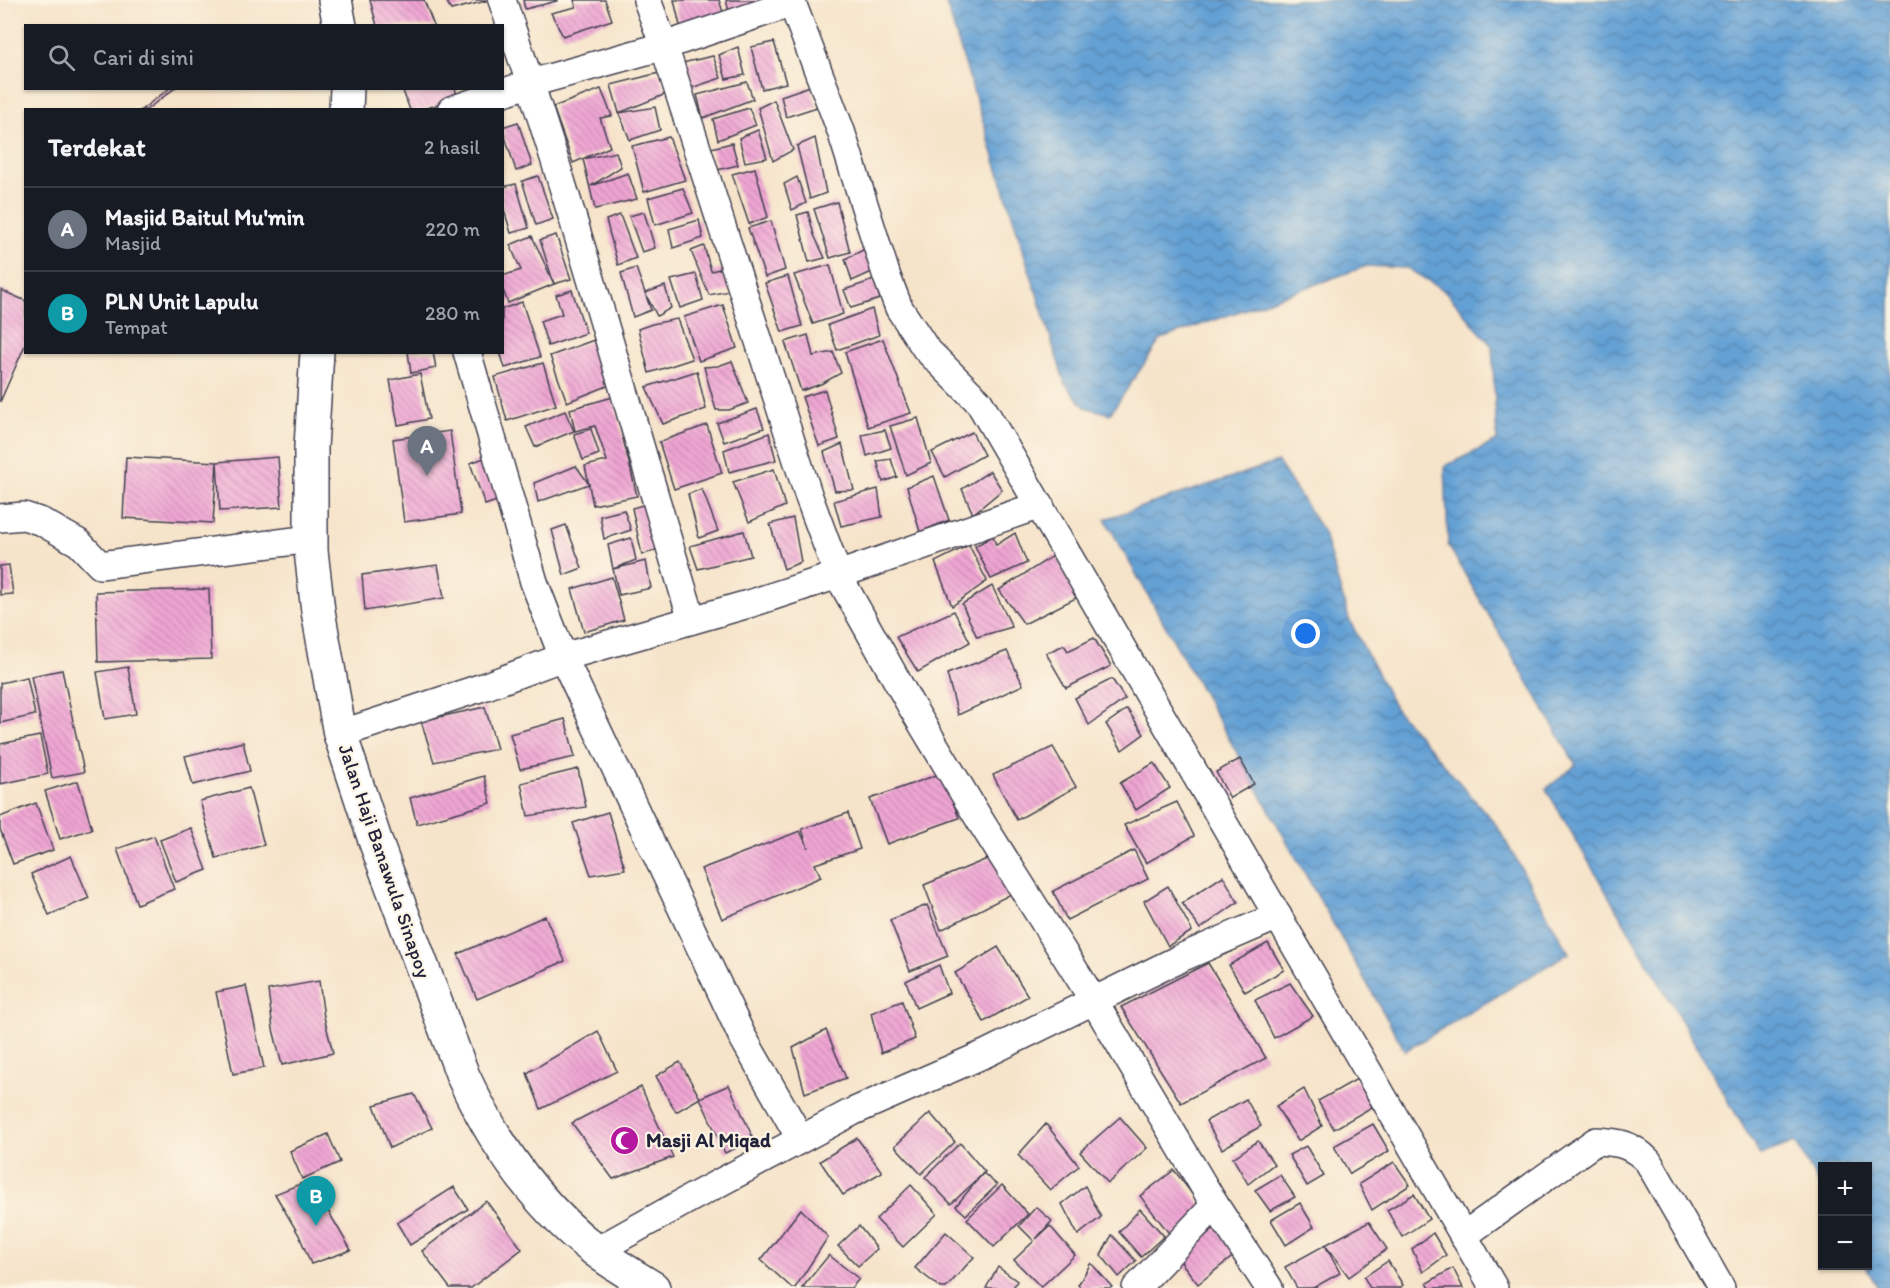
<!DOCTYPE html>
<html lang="id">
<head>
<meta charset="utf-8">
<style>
	:root { --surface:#171b24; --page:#20242c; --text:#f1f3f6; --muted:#9ea1a6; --line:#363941; --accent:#8c9099 }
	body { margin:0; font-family:Itim,sans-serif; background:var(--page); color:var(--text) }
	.controls { position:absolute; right:18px; bottom:18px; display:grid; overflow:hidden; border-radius:0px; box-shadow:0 2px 4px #0004 }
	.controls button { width:54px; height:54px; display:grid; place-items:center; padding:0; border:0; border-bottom:2px solid var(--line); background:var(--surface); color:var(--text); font:30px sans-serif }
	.you { position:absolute; left:1306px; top:634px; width:21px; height:21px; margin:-15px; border:4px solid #fff; border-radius:50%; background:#1a73e8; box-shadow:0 0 0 9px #1a73e833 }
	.badge { display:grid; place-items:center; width:39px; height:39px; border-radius:50%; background:var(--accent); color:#fff; font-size:20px; font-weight:700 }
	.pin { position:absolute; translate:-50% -50px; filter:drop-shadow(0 2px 3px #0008) }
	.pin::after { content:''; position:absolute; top:32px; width:21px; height:18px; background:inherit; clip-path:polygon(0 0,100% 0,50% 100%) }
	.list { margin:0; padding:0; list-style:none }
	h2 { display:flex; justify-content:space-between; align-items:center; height:78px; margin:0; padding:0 24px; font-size:26px }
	h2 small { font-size:20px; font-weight:400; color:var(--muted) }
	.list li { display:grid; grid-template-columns:39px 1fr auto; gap:18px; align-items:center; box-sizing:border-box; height:84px; padding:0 24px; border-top:2px solid var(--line) }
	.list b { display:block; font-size:22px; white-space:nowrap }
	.list p { margin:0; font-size:20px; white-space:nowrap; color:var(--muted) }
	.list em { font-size:20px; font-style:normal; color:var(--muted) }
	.icon { flex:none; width:33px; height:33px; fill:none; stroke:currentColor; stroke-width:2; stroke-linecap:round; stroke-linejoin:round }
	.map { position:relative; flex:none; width:1890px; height:1288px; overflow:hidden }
	.search { position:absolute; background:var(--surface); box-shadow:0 2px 4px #0004; left:24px; top:24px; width:480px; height:66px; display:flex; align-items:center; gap:15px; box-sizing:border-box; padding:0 21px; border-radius:0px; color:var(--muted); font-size:22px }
	.panel { position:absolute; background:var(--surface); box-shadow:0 2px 4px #0004; left:24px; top:108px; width:480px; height:246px; border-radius:0px }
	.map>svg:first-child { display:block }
</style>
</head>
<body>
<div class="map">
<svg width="1890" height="1288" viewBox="0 0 1890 1288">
	<defs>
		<pattern id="water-waves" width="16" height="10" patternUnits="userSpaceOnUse" patternTransform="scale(1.5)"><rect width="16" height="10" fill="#63a0d4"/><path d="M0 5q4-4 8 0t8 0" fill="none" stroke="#5182ad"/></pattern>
		<pattern id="building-back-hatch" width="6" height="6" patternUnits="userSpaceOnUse" patternTransform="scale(1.5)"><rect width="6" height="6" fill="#f0a6d4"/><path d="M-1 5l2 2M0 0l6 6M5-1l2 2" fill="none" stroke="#c287ad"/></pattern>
	</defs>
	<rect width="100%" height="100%" fill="#fcf5e5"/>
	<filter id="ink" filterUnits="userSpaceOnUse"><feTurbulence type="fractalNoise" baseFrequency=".0167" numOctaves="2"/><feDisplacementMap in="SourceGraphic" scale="12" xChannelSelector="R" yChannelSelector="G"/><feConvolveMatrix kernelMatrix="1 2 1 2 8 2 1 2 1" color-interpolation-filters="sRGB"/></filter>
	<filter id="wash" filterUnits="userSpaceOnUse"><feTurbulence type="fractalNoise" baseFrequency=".008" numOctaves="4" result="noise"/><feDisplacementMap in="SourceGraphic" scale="24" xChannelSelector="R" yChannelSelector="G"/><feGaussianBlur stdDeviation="1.35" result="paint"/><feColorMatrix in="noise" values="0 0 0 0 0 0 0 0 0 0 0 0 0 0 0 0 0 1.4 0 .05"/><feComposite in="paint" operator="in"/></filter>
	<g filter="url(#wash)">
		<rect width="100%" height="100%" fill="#f6e4ca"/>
		<g fill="url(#water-waves)" stroke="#426188" stroke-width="1.5">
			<path d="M945,0H1890V1288H1878L1865,1266H1868V1166H1822V1190L1795,1142L1760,1155L1546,789L1576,765L1448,545L1445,466L1497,441L1492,346L1445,291L1407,268L1367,266L1161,339L1110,414L1085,407L1065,384Z"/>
			<path d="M1278,462L1323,531L1349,619L1395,708L1497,826L1569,953L1405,1051L1105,519Z"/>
		</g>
		<g id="blocks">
			<g fill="url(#building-back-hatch)">
				<path d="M370,0H424L434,26H377Z"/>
				<path d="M446,0H486V1L451,10Z"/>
				<path d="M523,0H557V1L525,9Z"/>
				<path d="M574,0H605L612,20L563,36L551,13L576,7Z"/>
				<path d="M674,0H719L724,15L681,30Z"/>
				<path d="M726,0H761L730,15Z"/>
				<path d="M774,42L786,83L762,89L751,47Z"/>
				<path d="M738,47L745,75L726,79L719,55Z"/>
				<path d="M713,56L721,78L691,88L682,63Z"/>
				<path d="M659,73L666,94L619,113L611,85Z"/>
				<path d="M747,82L753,99L703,118L697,95Z"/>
				<path d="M810,86L817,107L786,117L781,96Z"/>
				<path d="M170,88H175L146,110H141Z"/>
				<path d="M402,88H455L458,99L419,110H410Z"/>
				<path d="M601,89L612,116L600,118L610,147L573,163L553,107Z"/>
				<path d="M774,100L793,150L773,161L758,108Z"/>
				<path d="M655,107L660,130L630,140L619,113Z"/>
				<path d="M749,108L756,125L718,140L713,119Z"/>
				<path d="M518,122L532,165L516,171L502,127Z"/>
				<path d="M758,130L767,158L745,162L739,138Z"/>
				<path d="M669,137L685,180L644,192L632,146Z"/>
				<path d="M815,138L826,193L810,199L797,146Z"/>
				<path d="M732,143L738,165L717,170L711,148Z"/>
				<path d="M616,152L621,167L591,186L628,173L637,199L595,209L583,159Z"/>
				<path d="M755,168L768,217L749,224L732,174Z"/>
				<path d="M538,176L553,219L536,225L522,181Z"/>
				<path d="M797,177L806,203L792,210L784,184Z"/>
				<path d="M516,184L529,228L511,233L502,203V187Z"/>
				<path d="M683,188L693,213L655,225L648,198Z"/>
				<path d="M837,202L850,252L830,258L814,209Z"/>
				<path d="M644,212L655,248L642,252L629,216Z"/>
				<path d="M808,212L814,235L825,258L809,262L797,215Z"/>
				<path d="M620,215L636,258L618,265L606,220Z"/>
				<path d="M699,220L703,238L673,248L669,229Z"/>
				<path d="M771,221L785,270L765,277L748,228Z"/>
				<path d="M556,235L571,279L554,284L540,240Z"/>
				<path d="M532,236L554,284L508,303L502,288V276L521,270L510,245Z"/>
				<path d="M704,246L711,271L727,267L734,290L709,295L691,251Z"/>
				<path d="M865,249L874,271L852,281L845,259Z"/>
				<path d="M830,265L843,314L813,324L794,275Z"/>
				<path d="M636,268L645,293L665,286L671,308L657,316L645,293L651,310L633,317L621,273Z"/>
				<path d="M696,274L703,300L680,308L671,280Z"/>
				<path d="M788,276L802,326L782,332L765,283Z"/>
				<path d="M874,280L880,299L851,308L844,290Z"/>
				<path d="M1,290L26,301V343L0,402Z"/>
				<path d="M572,290L586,333L548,346L540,321L562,314L556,295Z"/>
				<path d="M522,302L540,357L505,368L500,352H502V309Z"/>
				<path d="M723,305L737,348L699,361L684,317Z"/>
				<path d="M872,309L879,335L837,350L828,325Z"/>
				<path d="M677,319L692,359L649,373L638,329L652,324Z"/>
				<path d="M808,335L813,356L833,352L841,373L821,384L801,391L785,342Z"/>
				<path d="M883,339L911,413L868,427L845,352Z"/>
				<path d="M594,340L610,385L567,402L550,356Z"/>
				<path d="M408,352H433L436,368L411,373Z"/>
				<path d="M732,361L748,403L729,410H716L704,367L718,366Z"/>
				<path d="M543,363L556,405L507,421L495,377Z"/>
				<path d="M697,371L706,409L663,424L646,387Z"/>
				<path d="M420,374L429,419L398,425L390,380Z"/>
				<path d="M825,390L839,439L819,446L802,397Z"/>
				<path d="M613,397L637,496L593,505L585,466L607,461L595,426L575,431L570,409Z"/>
				<path d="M757,409L764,428L724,442L717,423Z"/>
				<path d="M565,411L574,431L535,447L526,427Z"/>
				<path d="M918,418L931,463L906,475L890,426Z"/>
				<path d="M707,425L722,473L674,489L659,442Z"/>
				<path d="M591,429L599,454L583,460L574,434Z"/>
				<path d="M885,430L891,448L867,456L862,435Z"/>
				<path d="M450,431L461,514L404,522L393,439Z"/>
				<path d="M972,432L984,455L945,477L932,452Z"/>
				<path d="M769,433L776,460L729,472L724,450Z"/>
				<path d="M842,444L854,490L835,491L824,452Z"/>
				<path d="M490,456L505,498L485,505L470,463Z"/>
				<path d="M126,457L217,462L278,457L282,507L220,511L217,462L213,523L123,518Z"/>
				<path d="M891,459L897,477L883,482L877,461Z"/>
				<path d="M576,466L589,484L538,502L534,483Z"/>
				<path d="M774,469L785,506L749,522L733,482Z"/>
				<path d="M990,471L1002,490L973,514L962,489Z"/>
				<path d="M934,476L949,520L920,532L907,487Z"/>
				<path d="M702,489L718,531L699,538L688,494Z"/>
				<path d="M878,489L882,517L841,526L834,501Z"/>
				<path d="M650,503L661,548L642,555L632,508Z"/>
				<path d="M624,510L631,530L604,539L600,516Z"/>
				<path d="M793,518L801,562L784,569L770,524Z"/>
				<path d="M566,525L582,568L564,575L552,530Z"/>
				<path d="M744,531L751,556L698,569L690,546Z"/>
				<path d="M1015,533L1027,563L991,579L975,546L993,536L996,545Z"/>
				<path d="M631,538L636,560L613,569L646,561L651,588L619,595L613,569L608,545Z"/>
				<path d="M969,545L987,581L952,606L935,562Z"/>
				<path d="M1056,554L1076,598L1024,624L999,590Z"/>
				<path d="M9,565L13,594L0,595V566Z"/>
				<path d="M438,565L444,598L365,611L362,575Z"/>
				<path d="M612,577L624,620L584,632L572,589Z"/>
				<path d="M992,586L1012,627L977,637L962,604Z"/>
				<path d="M209,589L211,659L98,662L96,592Z"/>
				<path d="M954,611L970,642L918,672L896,637Z"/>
				<path d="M1094,638L1111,666L1066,688L1046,653L1064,645L1068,651Z"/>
				<path d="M1007,651L1023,685L958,715L947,674Z"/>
				<path d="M128,667L136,714L105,719L97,672Z"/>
				<path d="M62,670L84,772L52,778L31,676Z"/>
				<path d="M27,677L35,715L0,723V683Z"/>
				<path d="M1112,679L1125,699L1089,725L1075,698Z"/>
				<path d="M485,707L497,749L434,762L421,721Z"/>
				<path d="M1127,709L1144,734L1122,750L1106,724Z"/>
				<path d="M565,719L575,757L520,769L510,734Z"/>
				<path d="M40,736L48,774L0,784V744Z"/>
				<path d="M243,742L250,771L193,785L185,756Z"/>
				<path d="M1053,747L1076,787L1017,820L993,775Z"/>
				<path d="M1240,759L1254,784L1230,798L1216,772Z"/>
				<path d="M1154,763L1170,788L1136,810L1120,783Z"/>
				<path d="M578,769L586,807L528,816L521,783Z"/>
				<path d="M942,773L959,818L887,844L870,799Z"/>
				<path d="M484,776L491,803L417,824L410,798Z"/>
				<path d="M78,781L92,829L60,839L45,791Z"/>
				<path d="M249,788L264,845L216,858L200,801Z"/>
				<path d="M1177,802L1194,836L1146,863L1124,825Z"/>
				<path d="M36,803L53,850L13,864L0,829V817Z"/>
				<path d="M608,812L625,869L591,875L573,823Z"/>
				<path d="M848,813L860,849L815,864L821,877L722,919L701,869L800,831L808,848L802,829Z"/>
				<path d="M191,828L207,870L176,882L160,840Z"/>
				<path d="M154,836L174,889L137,904L117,849Z"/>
				<path d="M1134,850L1148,879L1067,920L1053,891Z"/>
				<path d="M997,855L1017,891L941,930L924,885Z"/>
				<path d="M71,856L89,898L49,915L31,874Z"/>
				<path d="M1223,876L1238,902L1200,929L1182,903Z"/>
				<path d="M1168,886L1192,931L1168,946L1144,901Z"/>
				<path d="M927,905L948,956L910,971L890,920Z"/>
				<path d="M545,916L565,961L477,999L458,954Z"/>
				<path d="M1268,943L1284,970L1245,992L1229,965Z"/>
				<path d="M998,947L1028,996L984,1022L955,973Z"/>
				<path d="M1208,963L1266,1058L1181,1103L1121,1007Z"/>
				<path d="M939,965L949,993L916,1008L906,981Z"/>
				<path d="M319,981L324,1017L333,1053L282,1065L273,1029L268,990Z"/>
				<path d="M1290,983L1313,1016L1274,1038L1255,1000Z"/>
				<path d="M246,986L264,1068L233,1074L216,992Z"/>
				<path d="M902,1001L915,1039L881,1053L871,1013Z"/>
				<path d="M826,1030L846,1078L805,1093L793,1048Z"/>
				<path d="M598,1031L617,1071L541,1109L527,1073Z"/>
				<path d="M680,1062L700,1098L676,1112L656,1076Z"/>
				<path d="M1357,1079L1372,1107L1334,1129L1318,1101Z"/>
				<path d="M729,1085L754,1140L725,1153L700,1098Z"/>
				<path d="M641,1087L673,1157L613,1179L572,1123Z"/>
				<path d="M1304,1089L1322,1126L1298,1141L1276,1106Z"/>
				<path d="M414,1094L432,1128L390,1148L374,1105Z"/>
				<path d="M1246,1099L1261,1126L1222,1149L1206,1121Z"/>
				<path d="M930,1113L955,1142L921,1174L895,1146Z"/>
				<path d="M1120,1117L1147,1148L1108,1183L1080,1152Z"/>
				<path d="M1046,1124L1079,1166L1050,1190L1018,1155Z"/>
				<path d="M1373,1124L1389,1151L1350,1174L1334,1146Z"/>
				<path d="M328,1134L340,1162L302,1179L290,1151Z"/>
				<path d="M857,1138L882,1172L843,1195L820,1161Z"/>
				<path d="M1258,1141L1274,1164L1248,1184L1233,1158Z"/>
				<path d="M960,1143L985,1172L951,1204L925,1177Z"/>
				<path d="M1306,1146L1324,1176L1307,1186L1289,1155Z"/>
				<path d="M1394,1162L1410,1185L1372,1210L1359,1184Z"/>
				<path d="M1174,1170L1205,1211L1172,1237L1140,1196Z"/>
				<path d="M983,1173L997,1185L966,1215L956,1206Z"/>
				<path d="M1280,1175L1295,1197L1270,1211L1255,1190Z"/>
				<path d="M310,1180L351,1250L311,1264L299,1235L275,1194Z"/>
				<path d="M911,1185L937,1214L903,1247L876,1219Z"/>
				<path d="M1002,1185L1028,1214L994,1247L967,1219Z"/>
				<path d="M1085,1186L1101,1217L1078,1235L1062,1204Z"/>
				<path d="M454,1187L468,1209L410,1245L397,1223Z"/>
				<path d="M1414,1194L1429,1219L1402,1237L1387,1210Z"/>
				<path d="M486,1201L522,1249L471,1288H450L422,1251Z"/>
				<path d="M1300,1203L1314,1227L1286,1245L1271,1220Z"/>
				<path d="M1036,1207L1052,1221L1036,1239L1050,1226L1075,1255L1041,1287L1014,1260L1034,1241L1019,1226Z"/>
				<path d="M801,1209L828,1237L795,1288H792L761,1260Z"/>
				<path d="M1140,1209L1164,1236L1141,1257L1119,1232Z"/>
				<path d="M1369,1222L1387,1249L1349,1277L1325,1245Z"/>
				<path d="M859,1226L877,1249L858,1266L838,1246Z"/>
				<path d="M1217,1226L1236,1254L1198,1284L1178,1258Z"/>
				<path d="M946,1232L974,1257L946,1288H941L915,1268Z"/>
				<path d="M1433,1233L1446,1255L1423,1272L1412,1249Z"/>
				<path d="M1112,1235L1136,1261L1119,1277L1101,1255Z"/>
				<path d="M1325,1245L1340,1273L1313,1288H1297L1285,1267Z"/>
				<path d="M829,1255L859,1279L851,1288H802Z"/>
				<path d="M1388,1261L1403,1285L1400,1288H1370L1364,1277Z"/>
				<path d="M1091,1263L1112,1287L1110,1288H1081L1078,1285Z"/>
				<path d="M998,1267L1017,1281L1013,1288H986Z"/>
				<path d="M1453,1268L1463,1288H1430L1427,1283Z"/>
			</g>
		</g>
	</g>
	<g filter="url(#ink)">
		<use href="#blocks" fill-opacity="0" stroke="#423f50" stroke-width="1.5"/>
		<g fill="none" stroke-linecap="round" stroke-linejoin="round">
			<defs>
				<g id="minor">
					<path d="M502,0C573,204 629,414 692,620"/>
					<path d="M647,0L664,46L809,497L838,575L910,704L981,822L1094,1001L1215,1205L1269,1288"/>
					<path d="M791,0L841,131L887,277L899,308L926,349L979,402L1494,1288"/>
					<path d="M451,110L531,83L664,46L792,3"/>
					<path d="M467,352L534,582L563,657L742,1036L800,1138"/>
					<path d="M0,518L24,516L42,522L79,543L100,565L311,539"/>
					<path d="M340,734L486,686L563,657L752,603L838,575L1040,505"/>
					<path d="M1463,1236L1596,1141C1619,1142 1631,1144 1648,1161L1721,1288"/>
					<path d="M596,1251L691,1198L852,1112L987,1053L1183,957L1278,916"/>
					<path d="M1136,1288L1215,1205"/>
				</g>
				<g id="highway">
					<path d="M335,0L340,26"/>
					<path d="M346,110L347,88"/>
					<path d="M317,352L311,447V551L318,611L340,734L376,843L463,1076C494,1143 536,1205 595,1250C613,1264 634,1276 653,1288"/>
				</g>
			</defs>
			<use href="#minor" stroke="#423f50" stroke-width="30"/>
			<use href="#highway" stroke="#423f50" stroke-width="36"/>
			<use href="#minor" stroke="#fff" stroke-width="27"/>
			<use href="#highway" stroke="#fff" stroke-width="33"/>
		</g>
	</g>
	<defs>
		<symbol id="mosque-disc" viewBox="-11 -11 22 22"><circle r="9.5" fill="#b5179e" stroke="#fcf5e5"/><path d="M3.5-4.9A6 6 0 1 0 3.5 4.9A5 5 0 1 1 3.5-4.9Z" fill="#fff"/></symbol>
	</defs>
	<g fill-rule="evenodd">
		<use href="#mosque-disc" x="608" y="1124" width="33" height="33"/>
	</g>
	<g text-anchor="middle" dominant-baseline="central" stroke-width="4.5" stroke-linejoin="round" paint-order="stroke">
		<g font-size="20" fill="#22223b" stroke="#fcf5e5">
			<text transform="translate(385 861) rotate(71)">Jalan Haji Banawula Sinapoy</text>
		</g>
		<g font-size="20" font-weight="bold" fill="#22223b" stroke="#fcf5e5" text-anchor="start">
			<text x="646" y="1140">Masji Al Miqad</text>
		</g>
	</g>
</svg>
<div class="controls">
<button>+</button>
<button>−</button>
</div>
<div class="you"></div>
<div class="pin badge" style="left:427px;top:476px;background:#6b7280">A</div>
<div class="pin badge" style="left:316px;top:1226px;background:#0f9aa8">B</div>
<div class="search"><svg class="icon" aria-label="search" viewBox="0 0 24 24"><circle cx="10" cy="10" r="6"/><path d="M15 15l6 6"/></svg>Cari di sini</div>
<section class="panel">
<h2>Terdekat<small>2 hasil</small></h2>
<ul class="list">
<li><span class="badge" style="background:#6b7280">A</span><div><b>Masjid Baitul Mu'min</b><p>Masjid</p></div><em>220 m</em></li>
<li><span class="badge" style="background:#0f9aa8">B</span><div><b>PLN Unit Lapulu</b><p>Tempat</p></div><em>280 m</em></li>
</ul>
</section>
</div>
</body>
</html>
